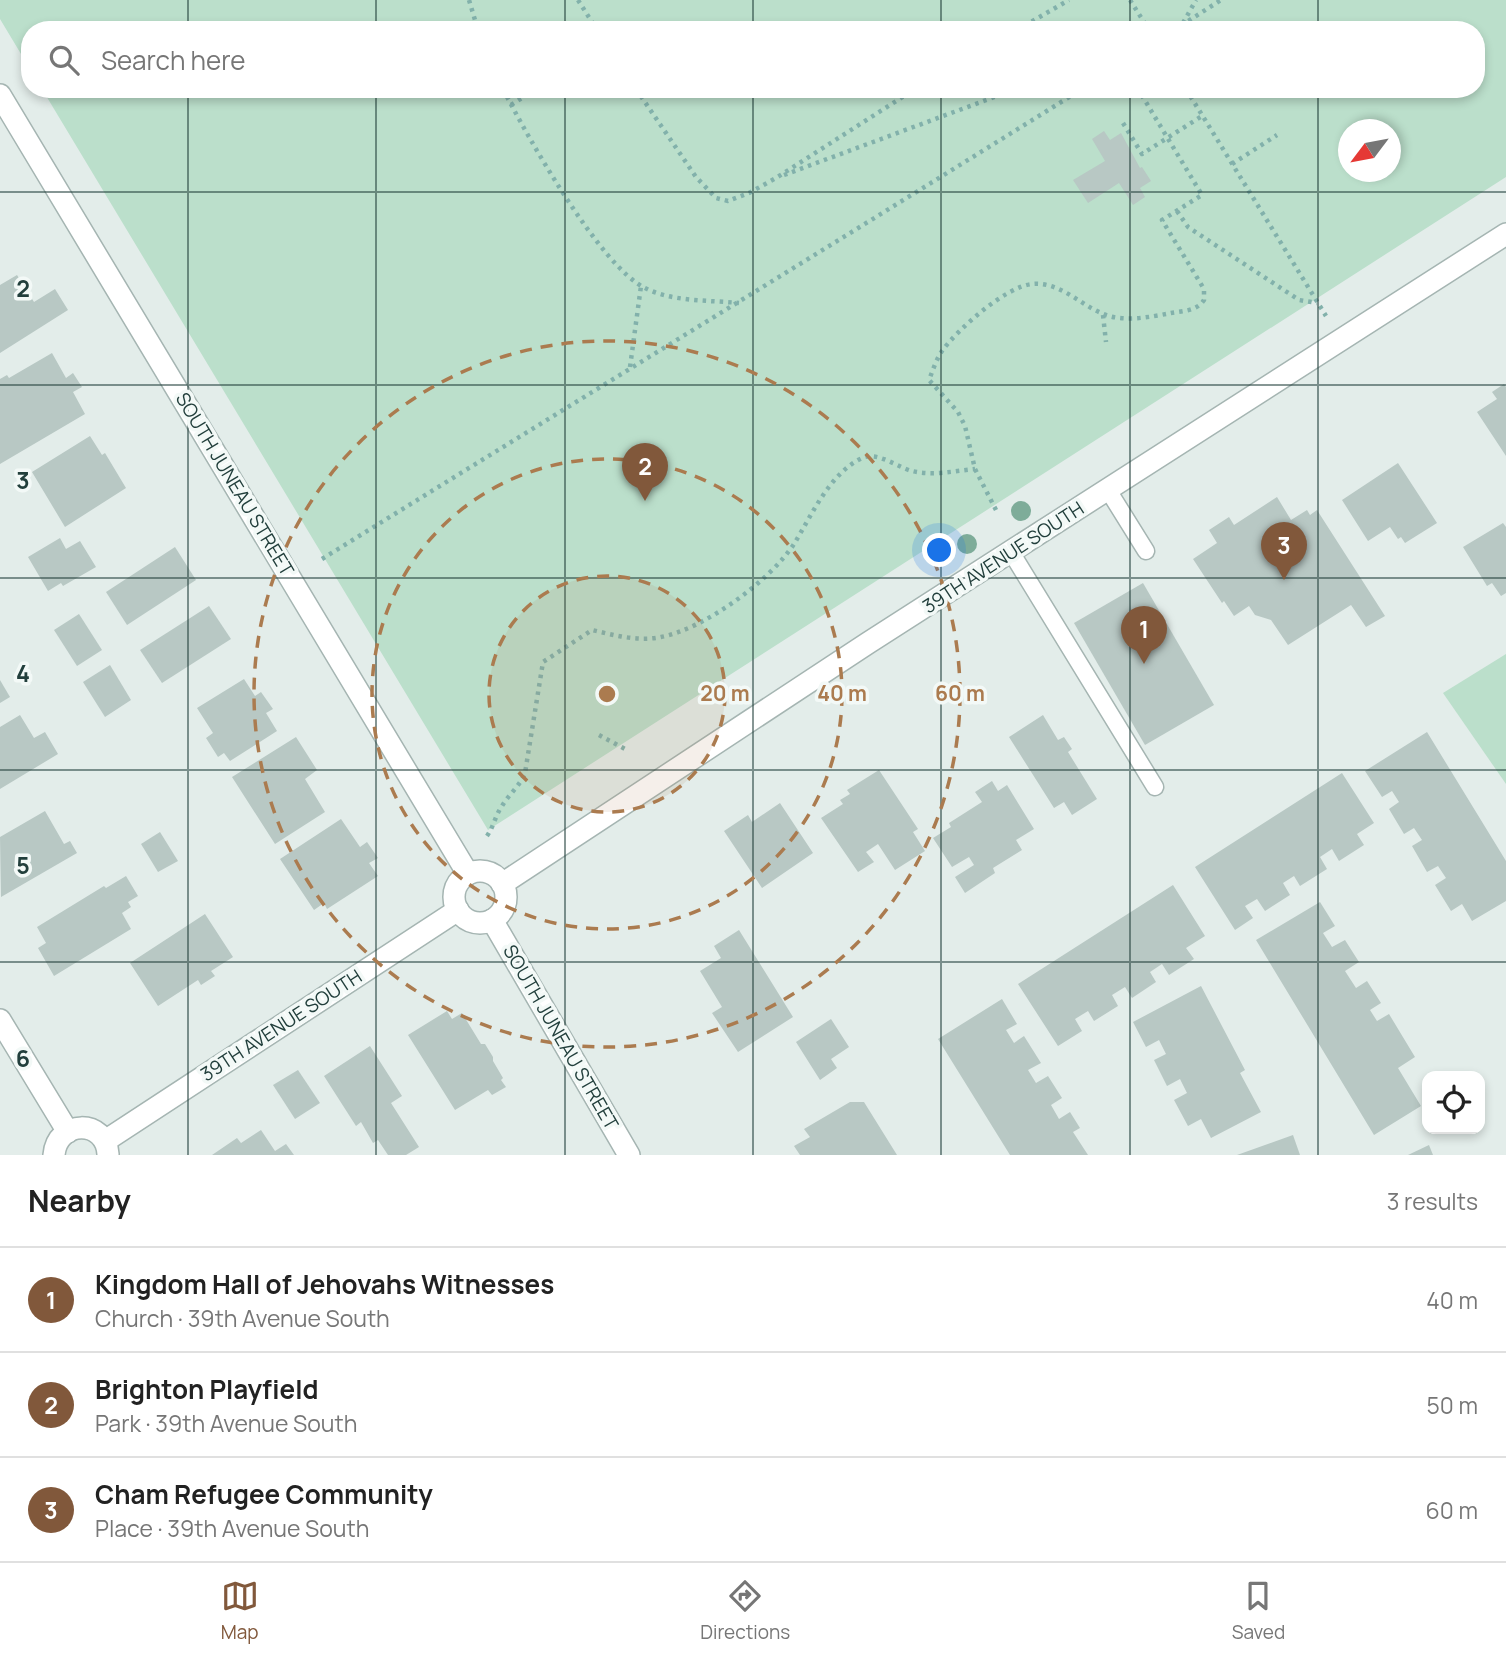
<!DOCTYPE html>
<html lang="en">
<head>
<meta charset="utf-8">
<style>
	:root { --surface:#fff; --page:#f6f6f6; --text:#222; --muted:#767676; --line:#e0e0e0; --accent:#81583b }
	body { margin:0; font-family:Manrope,sans-serif; background:var(--page); color:var(--text) }
	.controls { position:absolute; right:21px; bottom:21px; display:grid; overflow:hidden; border-radius:14px; box-shadow:0 4px 10px #0003 }
	.controls button { width:63px; height:63px; display:grid; place-items:center; padding:0; border:0; border-bottom:2px solid var(--line); background:var(--surface); color:var(--text); font:35px sans-serif }
	.compass { position:absolute; left:1338px; top:119px; width:63px; height:63px; border-radius:50%; background:var(--surface); box-shadow:0 4px 10px #0003; rotate:238deg }
	.you { position:absolute; left:940px; top:551px; width:24px; height:24px; margin:-18px; border:5px solid #fff; border-radius:50%; background:#1a73e8; box-shadow:0 0 0 10px #1a73e833 }
	.badge { display:grid; place-items:center; width:46px; height:46px; border-radius:50%; background:var(--accent); color:#fff; font-size:23px; font-weight:700 }
	.pin { position:absolute; translate:-50% -58px; filter:drop-shadow(0 2px 4px #0008) }
	.pin::after { content:''; position:absolute; top:37px; width:24px; height:21px; background:inherit; clip-path:polygon(0 0,100% 0,50% 100%) }
	.list { margin:0; padding:0; list-style:none }
	h2 { display:flex; justify-content:space-between; align-items:center; height:91px; margin:0; padding:0 28px; font-size:30px }
	h2 small { font-size:23px; font-weight:400; color:var(--muted) }
	.list li { display:grid; grid-template-columns:46px 1fr auto; gap:21px; align-items:center; box-sizing:border-box; height:105px; padding:0 28px; border-top:2px solid var(--line) }
	.list b { display:block; font-size:26px; white-space:nowrap }
	.list p { margin:0; font-size:23px; white-space:nowrap; color:var(--muted) }
	.list em { font-size:23px; font-style:normal; color:var(--muted) }
	.icon { flex:none; width:38px; height:38px; fill:none; stroke:currentColor; stroke-width:2; stroke-linecap:round; stroke-linejoin:round }
	.map { position:relative; flex:none; width:1506px; height:1155px; overflow:hidden }
	.search { position:absolute; background:var(--surface); box-shadow:0 4px 10px #0003; left:21px; right:21px; top:21px; height:77px; display:flex; align-items:center; gap:18px; box-sizing:border-box; padding:0 24px; border-radius:28px; color:var(--muted); font-size:26px }
	.sheet { height:406px; background:var(--surface) }
	nav { display:flex; justify-content:space-around; align-items:center; box-sizing:border-box; height:98px; border-top:2px solid var(--line); background:var(--surface); font-size:19px; color:var(--muted) }
	nav a { display:grid; justify-items:center; gap:4px }
	nav .on { color:var(--accent) }
	.map>svg:first-child { display:block }
</style>
</head>
<body>
<div class="map">
<svg width="1506" height="1155" viewBox="0 0 1506 1155">
	<rect width="100%" height="100%" fill="#e3edea"/>
	<g fill="#bbdfcb" fill-rule="evenodd">
		<path d="M0,0H1506V177L488,830L42,89H1476V30H30V69L0,19ZM1348,130H1390V172H1348Z"/>
		<path d="M1506,654V784L1443,693Z"/>
	</g>
	<g fill="#b8c8c4">
		<path d="M1104,131L1110,140L1121,133L1140,168L1142,167L1151,181L1140,188L1145,197L1133,205L1119,183L1088,203L1073,180L1105,161L1092,139Z"/>
		<path d="M17,275L34,302L55,289L68,310L0,353V285Z"/>
		<path d="M52,353L66,378L73,373L82,387L73,392L85,414L0,464V379L7,375L9,378Z"/>
		<path d="M1504,384L1506,387V456L1477,412L1497,399L1492,392Z"/>
		<path d="M90,436L102,455L105,453L126,488L65,527L32,472Z"/>
		<path d="M1398,463L1437,523L1405,543L1401,537L1398,539L1390,527L1368,541L1342,500Z"/>
		<path d="M1277,497L1291,520L1307,510L1310,515L1317,510L1385,616L1366,627L1351,605L1288,645L1271,620L1255,615L1249,606L1234,616L1224,601L1222,603L1193,559L1217,543L1209,530L1229,517L1234,525Z"/>
		<path d="M1503,523L1506,527V593L1501,596L1492,583L1487,586L1463,547Z"/>
		<path d="M60,538L66,549L80,541L96,567L63,586L61,583L48,591L28,557Z"/>
		<path d="M175,547L196,580L127,625L106,592Z"/>
		<path d="M1143,583L1214,705L1145,745L1074,623Z"/>
		<path d="M209,606L231,639L162,683L140,650Z"/>
		<path d="M79,614L102,650L77,666L54,630Z"/>
		<path d="M110,665L131,700L105,717L83,682Z"/>
		<path d="M244,679L255,696L261,692L273,709L266,713L277,731L230,761L224,753L218,757L206,738L213,733L197,708Z"/>
		<path d="M0,680L10,697L0,703Z"/>
		<path d="M20,715L34,738L45,732L58,754L0,789V727Z"/>
		<path d="M1043,715L1058,740L1064,737L1072,749L1068,752L1097,799L1072,815L1064,802L1054,808L1009,737Z"/>
		<path d="M1427,732L1506,861V901L1472,921L1462,904L1451,911L1435,885L1446,878L1438,866L1427,872L1412,846L1422,840L1414,828L1404,834L1389,809L1399,802L1392,791L1382,797L1365,771Z"/>
		<path d="M296,737L317,770L305,779L325,812L275,844L232,777Z"/>
		<path d="M879,770L918,829L913,832L925,851L895,870L878,844L866,852L874,862L858,872L821,818L843,804L840,800L850,794L847,790Z"/>
		<path d="M1342,773L1374,823L1357,834L1364,845L1339,861L1332,849L1320,857L1327,869L1300,886L1294,876L1283,883L1290,895L1265,911L1257,899L1245,906L1253,918L1235,930L1195,867Z"/>
		<path d="M992,781L998,791L1007,785L1034,829L1016,840L1022,850L993,868L995,873L965,893L955,877L974,865L969,857L952,867L933,838L951,827L949,823L982,802L975,792Z"/>
		<path d="M780,803L813,853L762,888L724,831L748,815L752,822Z"/>
		<path d="M45,811L64,844L70,841L77,853L1,897L0,837Z"/>
		<path d="M341,819L360,847L367,842L378,858L369,863L378,876L327,909L324,903L314,910L280,859Z"/>
		<path d="M160,832L178,861L158,872L141,844Z"/>
		<path d="M126,876L138,896L128,902L131,907L122,913L131,929L54,976L38,948L46,943L37,927L104,886L106,888Z"/>
		<path d="M1173,885L1205,936L1186,948L1194,959L1169,975L1162,964L1150,972L1156,982L1132,998L1125,987L1112,995L1118,1006L1094,1021L1088,1011L1075,1019L1082,1031L1058,1046L1018,984Z"/>
		<path d="M1320,902L1335,926L1323,933L1332,947L1345,940L1359,962L1345,971L1356,988L1367,981L1381,1003L1370,1010L1377,1021L1389,1014L1415,1057L1398,1068L1421,1106L1374,1135L1256,940Z"/>
		<path d="M205,914L233,957L211,971L215,976L201,985L198,980L158,1006L130,963Z"/>
		<path d="M739,930L793,1017L738,1052L712,1013L722,1007L700,971L721,958L714,946Z"/>
		<path d="M1201,986L1245,1070L1240,1073L1261,1112L1211,1138L1201,1119L1188,1126L1174,1100L1187,1093L1180,1079L1167,1086L1154,1060L1166,1054L1159,1040L1146,1047L1133,1022Z"/>
		<path d="M1002,999L1017,1024L1006,1030L1014,1043L1024,1036L1041,1063L1028,1070L1036,1083L1048,1076L1062,1098L1051,1105L1059,1119L1070,1112L1080,1128L1073,1132L1088,1155H1010L938,1039Z"/>
		<path d="M447,1011L452,1019L462,1013L481,1044H485L493,1057V1061L503,1078L501,1080L506,1087L492,1095L488,1090L455,1110L408,1035Z"/>
		<path d="M831,1019L849,1047L831,1059L837,1068L820,1080L796,1042Z"/>
		<path d="M370,1046L402,1096L391,1103L419,1147L406,1155H388L378,1140L373,1143L361,1122L356,1126L324,1076Z"/>
		<path d="M298,1070L320,1103L295,1119L273,1085Z"/>
		<path d="M850,1102H864L897,1155H800L794,1146L810,1137L804,1129Z"/>
		<path d="M261,1130L275,1151L286,1144L294,1155H212L237,1138L241,1143Z"/>
		<path d="M1293,1135L1300,1155H1237Z"/>
		<path d="M1429,1145L1433,1155H1408Z"/>
	</g>
	<g fill="none" stroke-linecap="round" stroke-linejoin="round">
		<defs>
			<g id="lane">
				<path d="M1108,490L1146,551"/>
				<path d="M1011,552L1155,787"/>
			</g>
			<g id="street">
				<path d="M0,95L468,874"/>
				<circle cx="480" cy="897" r="26"/>
				<path d="M502,884L868,643L1506,234"/>
				<path d="M492,920L629,1155"/>
				<path d="M0,1020L68,1132"/>
				<path d="M105,1141L458,910"/>
				<path d="M54,1155C57,1119 106,1119 108,1154"/>
			</g>
		</defs>
		<use href="#lane" stroke="#a5b5b2" stroke-width="19"/>
		<use href="#street" stroke="#a5b5b2" stroke-width="24"/>
		<g stroke="#82b1ab" stroke-width="4.5" stroke-dasharray="3.5 5" stroke-linecap="butt">
			<path d="M469,0L478,30"/>
			<path d="M578,0L597,30"/>
			<path d="M1130,0L1149,30"/>
			<path d="M1183,23L1196,0"/>
			<path d="M1017,30L1069,0"/>
			<path d="M1174,30L1221,0"/>
			<path d="M503,89C527,136 600,266 645,288C673,302 708,300 739,303"/>
			<path d="M636,89L696,177L716,198L728,201L749,193L776,178L915,89"/>
			<path d="M1186,89L1326,316"/>
			<path d="M511,105L536,89"/>
			<path d="M1123,123L1142,154L1202,116"/>
			<path d="M1232,164L1277,135"/>
			<path d="M784,175L1016,89"/>
			<path d="M1177,211L1188,227L1299,300L1317,303"/>
			<path d="M1103,315L1106,342"/>
			<path d="M630,367L641,286"/>
			<path d="M996,510L975,469L965,426L958,412L929,380C933,370 936,360 942,351C958,329 1005,287 1032,284C1058,281 1080,304 1101,313C1122,323 1150,317 1171,313C1183,311 1197,311 1204,300V289L1162,220L1202,195L1138,89"/>
			<path d="M322,559C575,402 829,247 1082,89"/>
			<path d="M599,735L625,749"/>
			<path d="M487,836C494,826 495,816 502,806C509,794 520,786 525,773L543,662L592,630C614,635 638,642 661,637C704,629 770,581 794,544C812,515 829,474 862,458C877,451 897,467 912,471C933,476 954,471 975,469"/>
		</g>
		<use href="#lane" stroke="#fff" stroke-width="16"/>
		<use href="#street" stroke="#fff" stroke-width="21"/>
	</g>
	<g fill="#7eac99">
		<circle cx="1021" cy="511" r="10"/>
		<circle cx="967" cy="544" r="10"/>
	</g>
	<path fill="none" stroke="#223f3c" stroke-width="2" stroke-opacity="0.55" d="M188,0V30M376,0V30M565,0V30M753,0V30M941,0V30M1130,0V30M1318,0V30M188,89V1155M376,89V1155M565,89V1155M753,89V1155M941,89V1155M1130,89V1155M1318,89V1155M0,192H1506M0,385H1506M0,578H1506M0,770H1506M0,962H1506"/>
	<circle cx="607" cy="694" r="118" fill="#ab7b4f" fill-opacity=".12"/>
	<g fill="none" stroke="#ab7b4f" stroke-width="3.5" stroke-dasharray="12 9">
		<circle cx="607" cy="694" r="118"/>
		<circle cx="607" cy="694" r="235"/>
		<circle cx="607" cy="694" r="353"/>
	</g>
	<g text-anchor="middle" dominant-baseline="central" stroke-width="7" stroke-linejoin="round" paint-order="stroke">
		<g font-size="19" fill="#223f3c" stroke="#f3f9f7">
			<text transform="translate(235 484) rotate(59)">SOUTH JUNEAU STREET</text>
			<text transform="translate(1003 557) rotate(-33)">39TH AVENUE SOUTH</text>
			<text transform="translate(281 1025) rotate(-33)">39TH AVENUE SOUTH</text>
			<text transform="translate(561 1037) rotate(60)">SOUTH JUNEAU STREET</text>
		</g>
	</g>
	<g font-size="23" text-anchor="middle" font-weight="bold" fill="#223f3c" stroke="#f3f9f7" stroke-width="7" stroke-linejoin="round" paint-order="stroke">
		<text x="23" y="297">2</text>
		<text x="23" y="489">3</text>
		<text x="23" y="682">4</text>
		<text x="23" y="874">5</text>
		<text x="23" y="1067">6</text>
	</g>
	<circle cx="607" cy="694" r="10" fill="#ab7b4f" stroke="#f3f9f7" stroke-width="3.5"/>
	<g font-size="21" text-anchor="middle" font-weight="bold" fill="#ab7b4f" stroke="#f3f9f7" stroke-width="7" stroke-linejoin="round" paint-order="stroke">
		<text x="725" y="701">20 m</text>
		<text x="842" y="701">40 m</text>
		<text x="960" y="701">60 m</text>
	</g>
</svg>
<div class="controls">
<button><svg class="icon" aria-label="locate" viewBox="0 0 24 24"><circle cx="12" cy="12" r="6"/><path d="M12 2v4M12 18v4M2 12h4M18 12h4"/></svg></button>
</div>
<svg class="compass" viewBox="-18 -18 36 36"><path d="M0-13l5 13h-10z" fill="#e53935"/><path d="M0 13l5-13h-10z" fill="#767676"/></svg>
<div class="you"></div>
<div class="pin badge" style="left:1144px;top:664px">1</div>
<div class="pin badge" style="left:645px;top:501px">2</div>
<div class="pin badge" style="left:1284px;top:580px">3</div>
<div class="search"><svg class="icon" aria-label="search" viewBox="0 0 24 24"><circle cx="10" cy="10" r="6"/><path d="M15 15l6 6"/></svg>Search here</div>
</div>
<section class="sheet">
<h2>Nearby<small>3 results</small></h2>
<ul class="list">
<li><span class="badge">1</span><div><b>Kingdom Hall of Jehovahs Witnesses</b><p>Church · 39th Avenue South</p></div><em>40 m</em></li>
<li><span class="badge">2</span><div><b>Brighton Playfield</b><p>Park · 39th Avenue South</p></div><em>50 m</em></li>
<li><span class="badge">3</span><div><b>Cham Refugee Community</b><p>Place · 39th Avenue South</p></div><em>60 m</em></li>
</ul>
</section>
<nav>
<a class="on"><svg class="icon" aria-label="map" viewBox="0 0 24 24"><path d="M3 6l6-2 6 2 6-2v14l-6 2-6-2-6 2zM9 4v14M15 6v14"/></svg>Map</a>
<a><svg class="icon" aria-label="directions" viewBox="0 0 24 24"><path d="M12 3l9 9-9 9-9-9zM9 14v-3h6M13 9l2 2-2 2"/></svg>Directions</a>
<a><svg class="icon" aria-label="saved" viewBox="0 0 24 24"><path d="M7 4h10v16l-5-4-5 4z"/></svg>Saved</a>
</nav>
</body>
</html>
